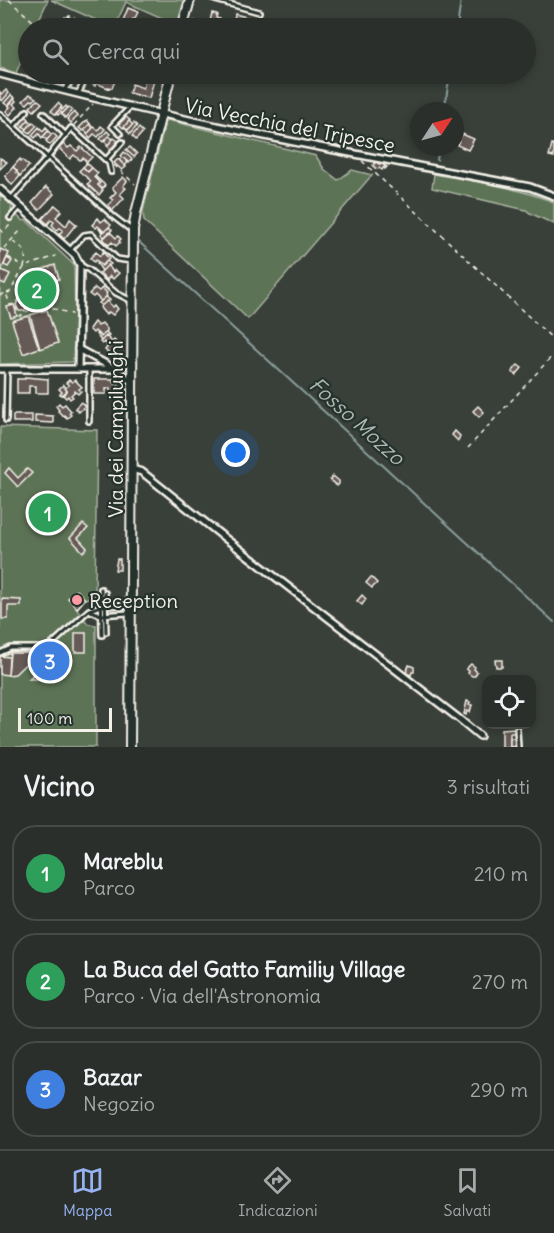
<!DOCTYPE html>
<html lang="it">
<head>
<meta charset="utf-8">
<style>
	:root { --surface:#2b2f2b; --page:#333733; --text:#f1f3f6; --muted:#a6a9a9; --line:#474a47; --accent:#95b2f1 }
	body { margin:0; font-family:Delius,sans-serif; background:var(--page); color:var(--text) }
	.controls { position:absolute; right:18px; bottom:18px; display:grid; overflow:hidden; border-radius:12px; box-shadow:0 3px 9px #0003 }
	.controls button { width:54px; height:54px; display:grid; place-items:center; padding:0; border:0; border-bottom:2px solid var(--line); background:var(--surface); color:var(--text); font:30px sans-serif }
	.compass { position:absolute; left:410px; top:102px; width:54px; height:54px; border-radius:50%; background:var(--surface); box-shadow:0 3px 9px #0003; rotate:54deg }
	.scale { position:absolute; left:18px; bottom:15px; width:94px; box-sizing:border-box; padding-left:6px; border:3px solid #f4f1e8; border-top:0; font-size:16px; line-height:21px; white-space:nowrap; color:#f4f1e8; -webkit-text-stroke:4px #26332d; paint-order:stroke }
	.you { position:absolute; left:236px; top:453px; width:21px; height:21px; margin:-15px; border:4px solid #fff; border-radius:50%; background:#1a73e8; box-shadow:0 0 0 9px #1a73e833 }
	.badge { display:grid; place-items:center; width:39px; height:39px; border-radius:50%; background:var(--accent); color:#fff; font-size:20px; font-weight:700 }
	.pin { position:absolute; translate:-50% -50%; border:3px solid #fff; box-shadow:0 2px 6px #0006 }
	.list { margin:0; padding:0; list-style:none }
	h2 { display:flex; justify-content:space-between; align-items:center; height:78px; margin:0; padding:0 24px; font-size:26px }
	h2 small { font-size:20px; font-weight:400; color:var(--muted) }
	.list li { display:grid; grid-template-columns:39px 1fr auto; gap:18px; align-items:center; box-sizing:border-box; height:96px; margin:0 12px 12px; padding:0 12px; border:2px solid var(--line); border-radius:24px }
	.list b { display:block; font-size:22px; white-space:nowrap }
	.list p { margin:0; font-size:20px; white-space:nowrap; color:var(--muted) }
	.list em { font-size:20px; font-style:normal; color:var(--muted) }
	.icon { flex:none; width:33px; height:33px; fill:none; stroke:currentColor; stroke-width:2; stroke-linecap:round; stroke-linejoin:round }
	.map { position:relative; flex:none; width:554px; height:747px; overflow:hidden }
	.search { position:absolute; background:var(--surface); box-shadow:0 3px 9px #0003; left:18px; right:18px; top:18px; height:66px; display:flex; align-items:center; gap:15px; box-sizing:border-box; padding:0 21px; border-radius:33px; color:var(--muted); font-size:22px }
	.sheet { height:402px; background:var(--surface) }
	nav { display:flex; justify-content:space-around; align-items:center; box-sizing:border-box; height:84px; border-top:2px solid var(--line); background:var(--surface); font-size:16px; color:var(--muted) }
	nav a { display:grid; justify-items:center; gap:3px }
	nav .on { color:var(--accent) }
	.map>svg:first-child { display:block }
</style>
</head>
<body>
<div class="map">
<svg width="554" height="747" viewBox="0 0 554 747">
	<rect width="100%" height="100%" fill="#393f39"/>
	<filter id="ink" filterUnits="userSpaceOnUse"><feTurbulence type="fractalNoise" baseFrequency=".0167" numOctaves="2"/><feDisplacementMap in="SourceGraphic" scale="12" xChannelSelector="R" yChannelSelector="G"/><feConvolveMatrix kernelMatrix="1 2 1 2 8 2 1 2 1" color-interpolation-filters="sRGB"/></filter>
	<g filter="url(#ink)">
		<g fill="#5d7357" stroke="#a8b2a0" stroke-width="1.5">
			<path d="M0,0H48L35,28H28V44L16,73L0,68Z"/>
			<path d="M51,0H186L180,26L126,2L114,28Z"/>
			<path d="M167,120L316,156L324,169L338,180L352,170L372,175L248,319L144,221L143,211L165,123Z"/>
			<path d="M434,174C475,181 515,187 554,202V224L530,213L526,210L432,188Z"/>
			<path d="M0,195L12,206L11,210L23,221L26,220L74,265L75,312L73,362L0,364Z"/>
			<path d="M0,427L97,430L95,596L85,599L77,609L88,624L96,625V747H0Z"/>
		</g>
		<g fill="none" stroke-linecap="round" stroke-linejoin="round">
			<g stroke="#8a9e9c" stroke-width="2">
				<path d="M457,28L461,0"/>
				<path d="M444,111L450,74"/>
				<path d="M437,160L439,147"/>
				<path d="M139,242L554,622"/>
			</g>
		</g>
		<g fill="#655a55" stroke="#f4f1e8" stroke-width="1.5">
			<path d="M128,8L138,12L134,20L133,19L130,28H120Z"/>
			<path d="M212,13L217,14L216,18L220,19L218,23L223,24L222,28H212L214,22L210,21Z"/>
			<path d="M235,14L250,18L246,26L234,22Z"/>
			<path d="M69,16H70L68,21L72,22L74,18L75,19V20L76,22L73,28H65L66,26L61,24L65,17L67,18Z"/>
			<path d="M194,21L202,23L201,28H193Z"/>
			<path d="M147,22L154,25V24L165,28H145Z"/>
			<path d="M97,74H101L99,78L105,82L107,78L115,81L112,88L108,87V88L96,83L95,86L92,84Z"/>
			<path d="M147,74L155,77L149,98L129,93L132,84L143,88Z"/>
			<path d="M6,90L9,93L2,101L0,99V92L2,94Z"/>
			<path d="M30,94L36,98L33,101L31,100L27,104L23,101Z"/>
			<path d="M11,95L15,98L8,106L4,103Z"/>
			<path d="M14,99L16,101L13,104L17,107L10,115L6,111L10,107L9,105Z"/>
			<path d="M38,100L42,103L34,111L30,107Z"/>
			<path d="M58,103L62,107L55,114L51,111Z"/>
			<path d="M66,106L68,108L62,114L61,112L58,115L56,114L61,108L62,110Z"/>
			<path d="M69,107L72,110L65,118L62,114Z"/>
			<path d="M74,112L78,116L71,123L67,119Z"/>
			<path d="M26,116L29,119L23,127L19,123Z"/>
			<path d="M126,117L130,120L123,128L119,124Z"/>
			<path d="M29,120L32,123L27,129L23,126Z"/>
			<path d="M87,120L90,124L83,131L79,128Z"/>
			<path d="M129,121L133,125L127,130L124,127Z"/>
			<path d="M33,122L37,125L30,133L26,130Z"/>
			<path d="M134,123L137,126L130,134L127,131Z"/>
			<path d="M90,124L93,128L88,134L84,130Z"/>
			<path d="M101,126L105,129L98,137L94,134L90,138L87,134L94,127L98,130Z"/>
			<path d="M39,127L43,131L46,127L49,130L42,138L39,134L35,138L32,135Z"/>
			<path d="M139,128L143,132L136,140L132,136Z"/>
			<path d="M48,131L52,135L47,140L43,137Z"/>
			<path d="M107,131L110,134L103,142L100,139Z"/>
			<path d="M53,133L57,137L50,145L46,141Z"/>
			<path d="M462,134L474,139L468,150L457,145Z"/>
			<path d="M109,136L113,139L108,145L104,141Z"/>
			<path d="M114,138L118,141L111,149L107,146Z"/>
			<path d="M64,144L68,148L71,146L77,151L81,147L92,157L86,163V161L83,158L80,160L74,155L70,159L59,148Z"/>
			<path d="M552,144L554,145V157L549,156Z"/>
			<path d="M130,147L137,154L134,157L126,150Z"/>
			<path d="M124,152L132,159L129,163L121,156Z"/>
			<path d="M122,157L128,162L125,166L119,160Z"/>
			<path d="M0,158L7,162L0,169Z"/>
			<path d="M20,159L21,161L22,160L29,166L20,176L16,172L17,171L13,167Z"/>
			<path d="M118,159L126,167L122,170L114,163Z"/>
			<path d="M376,162L379,164H382L387,167L385,169L384,167L382,170L379,168L378,169L375,168L373,165Z"/>
			<path d="M87,163L92,168L88,172L83,167Z"/>
			<path d="M13,167L17,171L16,172L20,176L12,185L5,176Z"/>
			<path d="M83,167L88,172L92,168L98,173L94,177L100,183L98,185L103,190L99,195L87,184L91,181L79,171Z"/>
			<path d="M95,176L105,185L102,189L98,185L100,183L94,177Z"/>
			<path d="M123,177L127,181L123,186L126,188L120,194L124,198L113,210L108,205L113,200L110,198L116,192L112,188Z"/>
			<path d="M46,187L54,194L39,210L32,203Z"/>
			<path d="M55,205L62,211L56,217L66,226L70,219L77,225L73,228L64,239L59,234L63,230L60,228L57,230L52,225L54,222L51,220L48,224L42,219Z"/>
			<path d="M98,218L101,222L105,219L111,225L104,232L98,226L96,228L92,225Z"/>
			<path d="M109,227L112,230L104,237L101,234L102,232L99,229L100,228L104,232Z"/>
			<path d="M110,232L116,238L118,236L121,239L119,241L120,242L116,246L112,242L109,245L103,239Z"/>
			<path d="M0,249L9,253L0,273Z"/>
			<path d="M96,252L100,256L103,252L109,259L102,266L96,260L94,262L90,258Z"/>
			<path d="M7,258L12,261L8,267L4,265Z"/>
			<path d="M107,261L111,264L102,271L97,263L98,262L102,266Z"/>
			<path d="M55,265L59,279L45,284L40,270Z"/>
			<path d="M108,265L113,272L115,270L119,273L113,279L110,276L107,280L100,273Z"/>
			<path d="M2,270L10,274L5,284L0,282V274Z"/>
			<path d="M34,288L37,291L29,305H22L19,299L20,296L28,297Z"/>
			<path d="M95,288L99,291L102,288L107,293L106,294L107,296L101,301L95,295L93,297L89,294Z"/>
			<path d="M106,297L110,300L102,306L99,303Z"/>
			<path d="M19,299L22,305H29L25,311H19L16,305Z"/>
			<path d="M107,301L113,307L115,305L118,309L113,315L109,312L106,315L101,309L100,307Z"/>
			<path d="M14,305L17,316L11,318L7,307Z"/>
			<path d="M47,310L58,343L40,349L30,315Z"/>
			<path d="M28,316L39,348L23,354L12,321Z"/>
			<path d="M94,322L98,326L102,323L107,329V331L101,337L95,331L93,333L89,329Z"/>
			<path d="M106,332L109,335L101,341L96,334L97,333L101,337Z"/>
			<path d="M106,336L112,342L114,340L118,344L112,349L114,351L110,355L105,350L108,346L104,342L102,344L100,342Z"/>
			<path d="M518,365L522,368L516,375L512,372Z"/>
			<path d="M25,377L48,379V393H36V386H29V393H17V379H25Z"/>
			<path d="M94,379H113V382L119,384V395H110V388H106V394H94Z"/>
			<path d="M69,380L72,382L75,380L82,387L79,389L81,391L78,394L75,391L71,395L73,397L70,399L68,396L66,398L63,395L67,391L65,388L69,385L66,383Z"/>
			<path d="M63,385L67,391L62,395L60,394L62,392L59,389Z"/>
			<path d="M81,402L85,406L79,412L75,408Z"/>
			<path d="M59,403L62,406L65,404L71,411L69,413L71,415L67,418L64,415L63,416L58,411L59,410L56,406Z"/>
			<path d="M478,406L484,412L479,417L473,411Z"/>
			<rect x="13" y="415" width="19" height="7"/>
			<path d="M35,415L53,416V423L35,422Z"/>
			<path d="M455,431L460,436L458,441L452,435Z"/>
			<path d="M9,468L18,478L27,469L32,473L18,487L5,473Z"/>
			<path d="M333,476L339,481V484L337,486L330,480Z"/>
			<path d="M83,524L88,528L78,538L87,548L83,552L70,538Z"/>
			<path d="M117,559H120V570H115Z"/>
			<path d="M371,577L377,583L372,588L366,583Z"/>
			<path d="M77,590L85,599L77,608L68,598Z"/>
			<path d="M362,595L366,599L362,605L357,601Z"/>
			<path d="M2,599L21,600V606H8V619H2Z"/>
			<rect x="75" y="633" width="11" height="19"/>
			<path d="M10,653H37L15,674L8,675Z"/>
			<path d="M53,655V679H29L39,668V665H42Z"/>
			<path d="M0,656L9,657L8,675L0,674Z"/>
			<path d="M495,660H502V667H496Z"/>
			<path d="M471,664L475,667L474,669L477,672L475,676H472L468,673L469,671L466,669Z"/>
			<path d="M409,665L414,667V672H412L411,675L406,673Z"/>
			<path d="M467,701L470,702L469,705H472L470,712L467,711L466,715L464,714Z"/>
			<path d="M514,728L515,733H510V747H502V729Z"/>
			<path d="M510,738H515V746L510,747Z"/>
		</g>
		<g fill="none" stroke-linecap="round" stroke-linejoin="round">
			<defs>
				<g id="lane">
					<path d="M215,0L259,12"/>
					<path d="M226,74L240,76"/>
					<path d="M64,90L77,74"/>
					<path d="M78,94L88,74"/>
					<path d="M43,113L66,135"/>
					<path d="M0,114L114,217L131,230"/>
					<path d="M14,126L27,111"/>
					<path d="M120,134L112,126L129,108"/>
					<path d="M106,160L122,142"/>
					<path d="M11,199L48,157L71,128L109,163L111,172"/>
					<path d="M10,218L20,207"/>
					<path d="M70,250L84,235L91,234L117,259L131,261"/>
					<path d="M80,265L89,270L116,293L132,301"/>
					<path d="M89,369V421"/>
					<path d="M6,420L7,369"/>
					<path d="M101,589L102,635"/>
					<path d="M105,593L106,632"/>
					<path d="M91,611L101,615L128,613"/>
					<path d="M0,653L11,648H48L89,610L101,606L129,605"/>
					<path d="M517,729L518,747"/>
				</g>
				<g id="street">
					<path d="M0,74C174,121 352,154 530,187L554,196"/>
					<path d="M0,189L75,255L80,265L78,369"/>
					<path d="M78,349L115,369L128,379L132,380"/>
					<path d="M0,369H115L122,366L132,358"/>
					<path d="M132,469L142,472L221,535L458,718L480,736"/>
				</g>
				<g id="secondary">
					<path d="M182,28L190,0"/>
					<path d="M130,747L133,230L136,213L171,74"/>
				</g>
			</defs>
			<use href="#lane" stroke="#f4f1e8" stroke-width="8"/>
			<use href="#street" stroke="#f4f1e8" stroke-width="10"/>
			<use href="#secondary" stroke="#f4f1e8" stroke-width="12"/>
			<g stroke="#f4f1e8" stroke-width="1.5" stroke-dasharray="4.5 4.5" stroke-linecap="butt">
				<path d="M9,0L35,23"/>
				<path d="M74,125L93,104"/>
				<path d="M362,161L554,340"/>
				<path d="M114,165L135,184"/>
				<path d="M0,229L3,232L12,223"/>
				<path d="M4,248L22,229"/>
				<path d="M8,257L24,267C28,253 23,245 10,241"/>
				<path d="M7,293L10,292L24,267L56,256"/>
				<path d="M0,295L6,293L10,305L15,304L19,316C24,314 28,310 33,309C45,304 60,311 72,314"/>
				<path d="M468,448L554,354"/>
			</g>
			<use href="#lane" stroke="#26332d" stroke-width="3"/>
			<use href="#street" stroke="#26332d" stroke-width="5"/>
			<use href="#secondary" stroke="#26332d" stroke-width="8"/>
		</g>
	</g>
	<circle fill="#ff9aa2" stroke="#26332d" stroke-width="2" cx="77" cy="600" r="6"/>
	<g text-anchor="middle" dominant-baseline="central" stroke-width="4.5" stroke-linejoin="round" paint-order="stroke">
		<g font-size="20" fill="#f4f1e8" stroke="#26332d">
			<text transform="translate(290 125) rotate(11)">Via Vecchia del Tripesce</text>
			<text transform="translate(115 429) rotate(-90)">Via dei Campilunghi</text>
		</g>
		<g font-size="20" fill="#f4f1e8" stroke="#26332d" text-anchor="start">
			<text x="89" y="600">Reception</text>
		</g>
		<g font-size="21" font-style="italic" fill="#aeb9b6" stroke="#26332d">
			<text transform="translate(357 421) rotate(42)">Fosso Mozzo</text>
		</g>
	</g>
</svg>
<div class="controls">
<button><svg class="icon" aria-label="locate" viewBox="0 0 24 24"><circle cx="12" cy="12" r="6"/><path d="M12 2v4M12 18v4M2 12h4M18 12h4"/></svg></button>
</div>
<svg class="compass" viewBox="-18 -18 36 36"><path d="M0-13l5 13h-10z" fill="#e53935"/><path d="M0 13l5-13h-10z" fill="#a6a9a9"/></svg>
<div class="scale">100 m</div>
<div class="you"></div>
<div class="pin badge" style="left:48px;top:513px;background:#2e9e5b">1</div>
<div class="pin badge" style="left:37px;top:290px;background:#2e9e5b">2</div>
<div class="pin badge" style="left:50px;top:661px;background:#3f7fe0">3</div>
<div class="search"><svg class="icon" aria-label="search" viewBox="0 0 24 24"><circle cx="10" cy="10" r="6"/><path d="M15 15l6 6"/></svg>Cerca qui</div>
</div>
<section class="sheet">
<h2>Vicino<small>3 risultati</small></h2>
<ul class="list">
<li><span class="badge" style="background:#2e9e5b">1</span><div><b>Mareblu</b><p>Parco</p></div><em>210 m</em></li>
<li><span class="badge" style="background:#2e9e5b">2</span><div><b>La Buca del Gatto Familiy Village</b><p>Parco · Via dell'Astronomia</p></div><em>270 m</em></li>
<li><span class="badge" style="background:#3f7fe0">3</span><div><b>Bazar</b><p>Negozio</p></div><em>290 m</em></li>
</ul>
</section>
<nav>
<a class="on"><svg class="icon" aria-label="map" viewBox="0 0 24 24"><path d="M3 6l6-2 6 2 6-2v14l-6 2-6-2-6 2zM9 4v14M15 6v14"/></svg>Mappa</a>
<a><svg class="icon" aria-label="directions" viewBox="0 0 24 24"><path d="M12 3l9 9-9 9-9-9zM9 14v-3h6M13 9l2 2-2 2"/></svg>Indicazioni</a>
<a><svg class="icon" aria-label="saved" viewBox="0 0 24 24"><path d="M7 4h10v16l-5-4-5 4z"/></svg>Salvati</a>
</nav>
</body>
</html>
